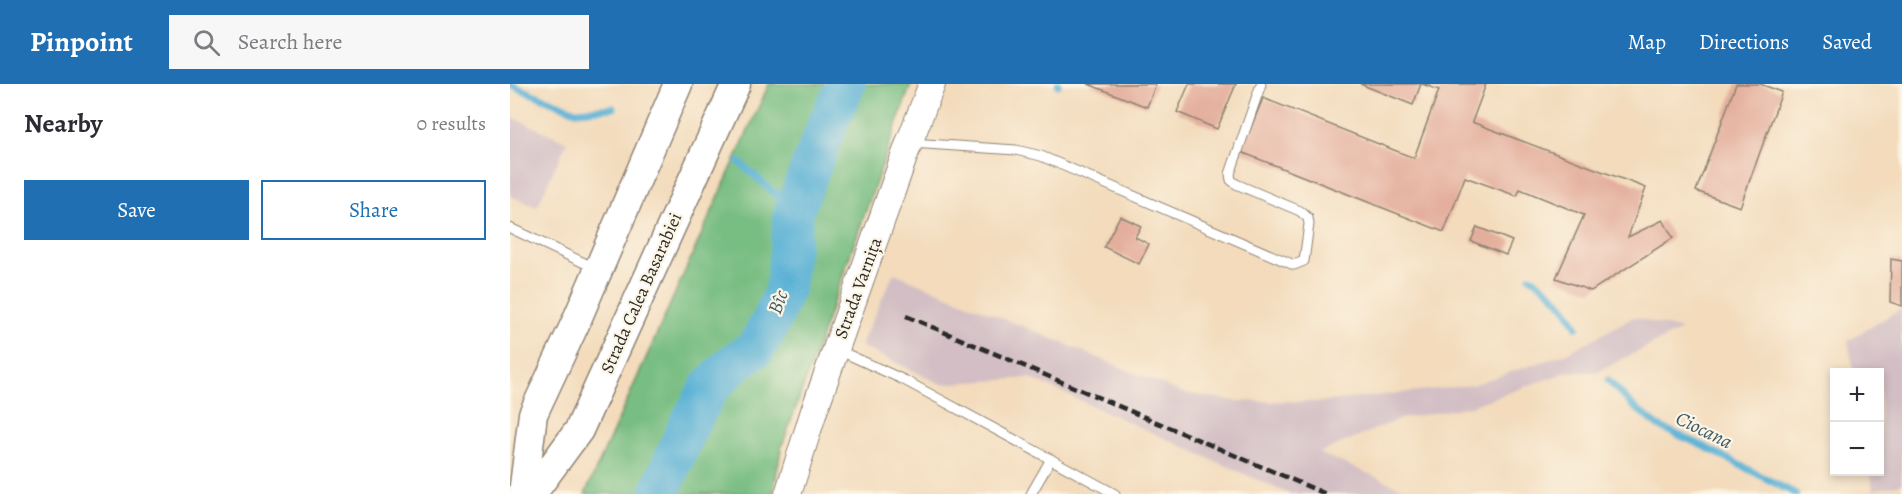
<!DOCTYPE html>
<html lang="en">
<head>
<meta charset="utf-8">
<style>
	:root { --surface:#fff; --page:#f7f7f7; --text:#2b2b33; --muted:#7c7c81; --line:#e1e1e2; --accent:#1f6fb2 }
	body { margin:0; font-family:Alegreya,serif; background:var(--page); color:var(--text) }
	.controls { position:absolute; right:18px; bottom:18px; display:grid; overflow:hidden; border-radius:0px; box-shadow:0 3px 9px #0003 }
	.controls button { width:54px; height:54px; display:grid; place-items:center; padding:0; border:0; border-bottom:2px solid var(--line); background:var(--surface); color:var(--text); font:30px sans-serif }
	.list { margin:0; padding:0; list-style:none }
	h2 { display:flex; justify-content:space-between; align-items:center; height:78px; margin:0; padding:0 24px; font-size:26px }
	h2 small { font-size:20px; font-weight:400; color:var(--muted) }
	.actions { display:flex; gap:12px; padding:18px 24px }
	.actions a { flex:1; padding:14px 0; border:2px solid var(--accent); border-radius:0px; text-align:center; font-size:21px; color:var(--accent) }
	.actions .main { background:var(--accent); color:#fff }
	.icon { flex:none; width:33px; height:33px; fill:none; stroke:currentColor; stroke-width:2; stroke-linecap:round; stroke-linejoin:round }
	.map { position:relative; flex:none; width:1392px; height:410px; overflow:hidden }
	header { display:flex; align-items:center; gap:36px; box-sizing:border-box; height:84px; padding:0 30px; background:var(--accent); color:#fff }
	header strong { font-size:28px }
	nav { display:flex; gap:33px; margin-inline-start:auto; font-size:21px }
	.search { width:420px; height:54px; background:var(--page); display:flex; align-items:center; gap:15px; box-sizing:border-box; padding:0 21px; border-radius:0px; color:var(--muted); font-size:22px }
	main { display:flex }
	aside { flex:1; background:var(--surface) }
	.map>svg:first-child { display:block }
</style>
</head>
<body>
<header>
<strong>Pinpoint</strong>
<div class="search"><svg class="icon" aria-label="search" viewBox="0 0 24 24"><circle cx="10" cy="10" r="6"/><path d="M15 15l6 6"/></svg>Search here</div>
<nav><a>Map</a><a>Directions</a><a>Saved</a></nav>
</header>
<main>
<aside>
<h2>Nearby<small>0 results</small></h2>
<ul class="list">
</ul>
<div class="actions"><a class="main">Save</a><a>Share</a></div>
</aside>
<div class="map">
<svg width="1392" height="410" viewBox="0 0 1392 410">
	<rect width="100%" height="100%" fill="#fcf5e5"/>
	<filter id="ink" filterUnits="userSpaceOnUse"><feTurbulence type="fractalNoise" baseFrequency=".0167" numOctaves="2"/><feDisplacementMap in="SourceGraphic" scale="12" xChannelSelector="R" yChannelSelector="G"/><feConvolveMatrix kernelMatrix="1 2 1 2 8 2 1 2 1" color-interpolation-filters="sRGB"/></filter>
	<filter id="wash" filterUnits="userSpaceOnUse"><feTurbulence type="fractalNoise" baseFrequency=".008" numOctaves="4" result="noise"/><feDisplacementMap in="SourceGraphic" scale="24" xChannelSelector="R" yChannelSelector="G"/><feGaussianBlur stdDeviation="1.35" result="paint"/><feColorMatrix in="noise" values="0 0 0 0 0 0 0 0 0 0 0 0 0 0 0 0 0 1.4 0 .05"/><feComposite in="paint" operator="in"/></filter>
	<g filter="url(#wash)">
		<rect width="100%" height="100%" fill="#f3dbbc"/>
		<g fill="#d2bec4">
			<path d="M0,32L57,58L27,123L0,112Z"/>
			<path d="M384,189L673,309L726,317L810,318L962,301L1055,270L1124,233L1171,246L1087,288H1057L961,322L890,335L809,369L907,410H779L520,294L431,300L350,262Z"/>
			<path d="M1392,224V400L1363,406L1360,388H1370V288H1344L1338,257Z"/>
		</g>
		<path fill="#78bd82" stroke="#527456" stroke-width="1.5" d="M259,0H401L271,365L263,410H75Z"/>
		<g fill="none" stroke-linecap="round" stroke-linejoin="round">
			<g stroke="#58b1d6" stroke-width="7">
				<path d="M548,0V1"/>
				<path d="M0,1L66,27L103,24"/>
				<path d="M229,78L284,126"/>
				<path d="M1020,193C1041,206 1056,222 1067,243"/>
				<path d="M1098,296L1121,320L1148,342L1189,360L1286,410"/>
			</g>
			<path stroke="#58b1d6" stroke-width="40" d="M149,410L177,344L200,303L224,279L246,264L261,238L275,204L284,126L319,37L336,0"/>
		</g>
		<g id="blocks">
			<g fill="#e4ae9c">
				<path d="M578,0H646L637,23Z"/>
				<path d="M679,0H726L707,45L667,28Z"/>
				<path d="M850,0H911L903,21Z"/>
				<path d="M912,0H976L962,38L1136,104L1118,153L1153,136L1163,154L1081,207L1046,194L1074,131L1010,105L1007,112L955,93L934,148L731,68L753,14L904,74L929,6Z"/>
				<path d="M1226,0H1250L1272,8L1230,123L1186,107Z"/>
				<path d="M610,132L631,142L625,153L639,160L629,180L594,163Z"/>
				<path d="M967,143L1002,157L996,171L961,157Z"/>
				<path d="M1381,175L1392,177V222L1380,218Z"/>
			</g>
		</g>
	</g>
	<g filter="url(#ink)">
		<use href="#blocks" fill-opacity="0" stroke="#8f8374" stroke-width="1.5"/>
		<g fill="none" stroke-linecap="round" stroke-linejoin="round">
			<defs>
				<g id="lane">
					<path d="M401,59L506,66L531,72L784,181L794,177L799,140L798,134L790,127L726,100L721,96L720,90L751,0"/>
					<path d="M0,144L85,184"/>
					<path d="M328,266L394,296L605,410"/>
					<path d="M521,410L541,375"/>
				</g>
				<path id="secondary" d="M278,410L304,327L399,59L422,0"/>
				<g id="primary">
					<path d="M13,410L23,330L65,240L168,0"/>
					<path d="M22,410L69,346L226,0"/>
				</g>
			</defs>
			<use href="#lane" stroke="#8f8374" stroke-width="11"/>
			<use href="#secondary" stroke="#8f8374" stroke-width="28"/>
			<use href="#primary" stroke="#8f8374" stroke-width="31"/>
			<use href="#lane" stroke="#fff" stroke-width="9"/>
			<use href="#secondary" stroke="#fff" stroke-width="26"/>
			<use href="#primary" stroke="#fff" stroke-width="28"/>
			<path stroke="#2b2b2b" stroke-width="4.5" stroke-dasharray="9 4.5" stroke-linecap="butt" d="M396,232L816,410"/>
		</g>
	</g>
	<g text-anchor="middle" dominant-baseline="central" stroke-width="4.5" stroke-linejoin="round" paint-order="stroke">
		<g font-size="18" fill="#2b2b2b" stroke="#fcf5e5">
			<text transform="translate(348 204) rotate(-70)">Strada Varnița</text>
			<text transform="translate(131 209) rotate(-66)">Strada Calea Basarabiei</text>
		</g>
		<g font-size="20" font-style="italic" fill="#3b5a67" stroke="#fcf5e5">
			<text transform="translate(268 218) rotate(-70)">Bîc</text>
			<text transform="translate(1194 346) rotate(26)">Ciocana</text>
		</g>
	</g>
</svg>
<div class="controls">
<button>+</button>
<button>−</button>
</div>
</div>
</main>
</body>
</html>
